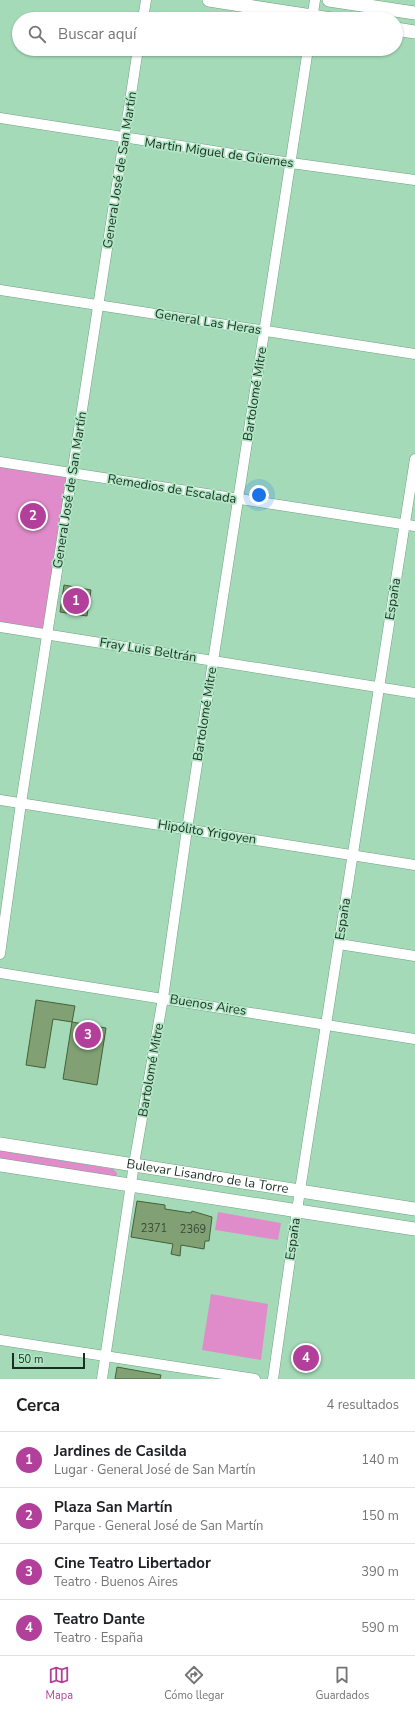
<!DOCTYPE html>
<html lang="es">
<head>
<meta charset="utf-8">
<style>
	:root { --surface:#fff; --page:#f6f6f6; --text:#202124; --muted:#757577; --line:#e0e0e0; --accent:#b2409a }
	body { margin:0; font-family:"Nunito Sans",sans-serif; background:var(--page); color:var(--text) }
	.scale { position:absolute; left:12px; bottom:10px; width:73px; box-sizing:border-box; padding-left:4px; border:2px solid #1a2f23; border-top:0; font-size:11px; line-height:14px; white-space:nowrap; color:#1a2f23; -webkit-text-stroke:3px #b2e7c5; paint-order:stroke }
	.you { position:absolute; left:259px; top:495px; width:14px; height:14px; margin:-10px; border:3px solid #fff; border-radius:50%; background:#1a73e8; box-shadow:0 0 0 6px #1a73e833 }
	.badge { display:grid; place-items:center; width:26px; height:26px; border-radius:50%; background:var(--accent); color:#fff; font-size:13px; font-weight:700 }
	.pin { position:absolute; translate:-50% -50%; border:2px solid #fff; box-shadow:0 1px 4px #0006 }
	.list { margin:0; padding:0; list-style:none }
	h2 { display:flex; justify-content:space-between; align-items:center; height:52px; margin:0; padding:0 16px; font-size:17px }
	h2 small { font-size:13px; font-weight:400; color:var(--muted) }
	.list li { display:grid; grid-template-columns:26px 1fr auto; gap:12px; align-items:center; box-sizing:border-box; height:56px; padding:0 16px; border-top:1px solid var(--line) }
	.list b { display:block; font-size:15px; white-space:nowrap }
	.list p { margin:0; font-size:13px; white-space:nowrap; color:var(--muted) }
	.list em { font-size:13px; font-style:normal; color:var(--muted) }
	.icon { flex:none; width:22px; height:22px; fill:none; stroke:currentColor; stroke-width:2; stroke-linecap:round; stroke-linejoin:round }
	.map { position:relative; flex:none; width:415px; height:1379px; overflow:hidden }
	.search { position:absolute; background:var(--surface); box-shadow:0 1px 3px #0004; left:12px; right:12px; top:12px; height:44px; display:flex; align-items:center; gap:10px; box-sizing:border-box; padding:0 14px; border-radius:22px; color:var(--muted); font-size:15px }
	.sheet { height:276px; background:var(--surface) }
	nav { display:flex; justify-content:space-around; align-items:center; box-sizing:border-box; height:56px; border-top:1px solid var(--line); background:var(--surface); font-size:11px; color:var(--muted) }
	nav a { display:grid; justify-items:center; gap:2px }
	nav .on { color:var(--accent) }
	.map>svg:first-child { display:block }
</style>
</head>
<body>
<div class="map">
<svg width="415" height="1379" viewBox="0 0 415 1379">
	<rect width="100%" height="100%" fill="#a5dab9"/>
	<g fill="#e08ccb">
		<path d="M0,462L72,473L48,635L0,627Z"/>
		<path d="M0,1150L113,1169L117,1173L116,1179L0,1163Z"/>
		<path d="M218,1212L281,1223L278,1240L215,1230Z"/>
		<path d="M211,1294L268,1304L261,1360L202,1350Z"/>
	</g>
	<g fill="#81a074" stroke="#446138">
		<path d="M64,585L91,590L87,616L60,612Z"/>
		<path d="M36,1000L75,1006L72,1022L53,1019L45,1068L26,1065Z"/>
		<path d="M72,1022L106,1028L97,1085L63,1079Z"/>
		<path d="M137,1201L165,1205V1209L191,1213L192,1211L212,1217L209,1241H205L204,1249L181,1245L180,1256L171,1254L173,1244L131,1237Z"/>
		<path d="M117,1367L161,1375L160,1379H115Z"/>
	</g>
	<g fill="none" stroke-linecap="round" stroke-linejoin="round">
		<defs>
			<g id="minor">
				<path d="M143,19L146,0"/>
				<path d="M312,19L315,0"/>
				<path d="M0,118L291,163L415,180"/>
				<path d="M0,290L415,354"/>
				<path d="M0,462L415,526"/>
				<path d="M0,627L415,693"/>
				<path d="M0,800L415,865"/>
				<path d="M339,944L415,956"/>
				<path d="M0,954L21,803L138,49"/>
				<path d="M0,973L415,1039"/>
				<path d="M0,1340L255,1379"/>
				<path d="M102,1379L134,1164L163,998L187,829L308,49"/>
				<path d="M273,1379L300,1190L415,459"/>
			</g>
			<g id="major">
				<path d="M209,0L331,19"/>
				<path d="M329,0L415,13"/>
				<path d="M396,29L415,32"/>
				<path id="s1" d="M0,1144L415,1209"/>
				<path d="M0,1165L415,1229"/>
			</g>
		</defs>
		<use href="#minor" stroke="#6ea182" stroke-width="11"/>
		<use href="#major" stroke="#6ea182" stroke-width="14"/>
		<use href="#minor" stroke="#fff" stroke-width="10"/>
		<use href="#major" stroke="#fff" stroke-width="13"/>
	</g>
	<g text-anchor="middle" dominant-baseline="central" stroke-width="3.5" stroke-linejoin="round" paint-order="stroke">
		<g font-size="11" fill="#344b37">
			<text x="154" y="1228">2371</text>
			<text x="193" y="1229">2369</text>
		</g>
		<g font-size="13" fill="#1a2f23" stroke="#b2e7c5">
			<text transform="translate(219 153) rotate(8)">Martin Miguel de Güemes</text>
			<text transform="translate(120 170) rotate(-81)">General José de San Martín</text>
			<text transform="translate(208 322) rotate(9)">General Las Heras</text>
			<text transform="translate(255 394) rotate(-81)">Bartolomé Mitre</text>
			<text transform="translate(172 489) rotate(9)">Remedios de Escalada</text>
			<text transform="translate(70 490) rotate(-81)">General José de San Martín</text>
			<text transform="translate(393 599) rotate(-81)">España</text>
			<text transform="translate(148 650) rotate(9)">Fray Luis Beltrán</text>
			<text transform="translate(205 714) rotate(-81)">Bartolomé Mitre</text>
			<text transform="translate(207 832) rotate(9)">Hipólito Yrigoyen</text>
			<text transform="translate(343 919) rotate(-81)">España</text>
			<text transform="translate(208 1005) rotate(9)">Buenos Aires</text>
			<text transform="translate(151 1070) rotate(-80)">Bartolomé Mitre</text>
			<text stroke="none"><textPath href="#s1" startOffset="210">Bulevar Lisandro de la Torre</textPath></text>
			<text transform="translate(293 1239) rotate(-82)">España</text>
		</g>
	</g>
</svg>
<div class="scale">50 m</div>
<div class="you"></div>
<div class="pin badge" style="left:76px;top:601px">1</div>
<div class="pin badge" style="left:33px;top:516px">2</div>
<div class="pin badge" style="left:88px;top:1035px">3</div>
<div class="pin badge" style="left:306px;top:1358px">4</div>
<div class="search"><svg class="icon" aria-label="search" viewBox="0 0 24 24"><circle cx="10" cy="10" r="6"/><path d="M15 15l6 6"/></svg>Buscar aquí</div>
</div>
<section class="sheet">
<h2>Cerca<small>4 resultados</small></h2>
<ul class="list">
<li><span class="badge">1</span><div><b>Jardines de Casilda</b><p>Lugar · General José de San Martín</p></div><em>140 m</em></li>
<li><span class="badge">2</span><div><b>Plaza San Martín</b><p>Parque · General José de San Martín</p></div><em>150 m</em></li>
<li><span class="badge">3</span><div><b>Cine Teatro Libertador</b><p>Teatro · Buenos Aires</p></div><em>390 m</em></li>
<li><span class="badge">4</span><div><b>Teatro Dante</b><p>Teatro · España</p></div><em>590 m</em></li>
</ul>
</section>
<nav>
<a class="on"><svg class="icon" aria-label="map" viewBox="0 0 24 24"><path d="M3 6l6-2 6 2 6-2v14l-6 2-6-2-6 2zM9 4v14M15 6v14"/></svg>Mapa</a>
<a><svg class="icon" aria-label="directions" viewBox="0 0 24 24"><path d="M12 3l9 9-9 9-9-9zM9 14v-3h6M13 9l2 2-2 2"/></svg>Cómo llegar</a>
<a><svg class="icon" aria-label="saved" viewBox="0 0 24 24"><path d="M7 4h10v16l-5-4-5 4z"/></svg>Guardados</a>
</nav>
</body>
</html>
